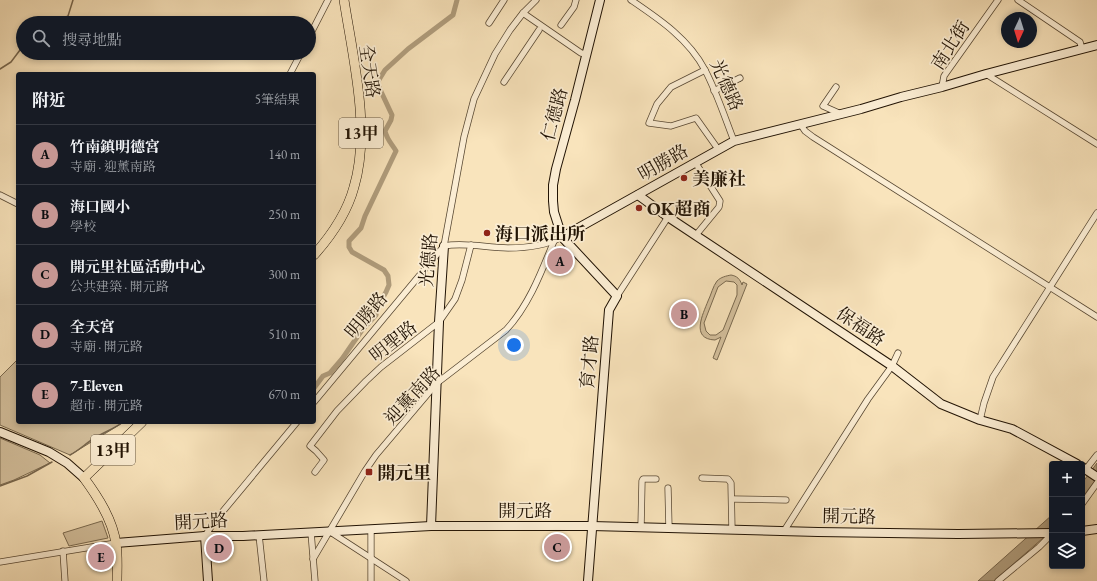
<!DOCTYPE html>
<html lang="zh-TW">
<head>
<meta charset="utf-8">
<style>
	:root { --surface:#171b24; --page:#242831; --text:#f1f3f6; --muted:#9ea1a6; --line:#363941; --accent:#c59692 }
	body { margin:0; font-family:"EB Garamond","Noto Serif TC",serif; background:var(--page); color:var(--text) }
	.controls { position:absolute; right:12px; bottom:12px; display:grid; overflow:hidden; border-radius:4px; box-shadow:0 2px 6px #0003 }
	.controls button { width:36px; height:36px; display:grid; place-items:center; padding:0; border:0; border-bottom:1px solid var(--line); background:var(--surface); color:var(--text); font:20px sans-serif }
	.compass { position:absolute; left:1001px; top:12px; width:36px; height:36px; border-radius:50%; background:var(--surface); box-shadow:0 2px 6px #0003; rotate:184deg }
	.you { position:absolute; left:514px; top:345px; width:14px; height:14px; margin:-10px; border:3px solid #fff; border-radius:50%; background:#1a73e8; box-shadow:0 0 0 6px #1a73e833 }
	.badge { display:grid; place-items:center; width:26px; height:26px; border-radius:50%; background:var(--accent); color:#111; font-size:13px; font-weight:700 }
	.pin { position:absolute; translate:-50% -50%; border:2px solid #fff; box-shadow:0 1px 4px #0006 }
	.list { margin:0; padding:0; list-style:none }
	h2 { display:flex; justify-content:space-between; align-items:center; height:52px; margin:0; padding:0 16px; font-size:17px }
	h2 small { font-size:13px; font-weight:400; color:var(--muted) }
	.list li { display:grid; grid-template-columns:26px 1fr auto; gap:12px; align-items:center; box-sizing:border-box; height:60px; padding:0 16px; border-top:1px solid var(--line) }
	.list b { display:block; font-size:15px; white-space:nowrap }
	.list p { margin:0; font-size:13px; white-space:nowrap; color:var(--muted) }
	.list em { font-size:13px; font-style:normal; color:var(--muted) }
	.icon { flex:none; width:22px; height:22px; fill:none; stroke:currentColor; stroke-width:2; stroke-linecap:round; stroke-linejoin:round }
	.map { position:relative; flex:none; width:1097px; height:581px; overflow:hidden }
	.search { position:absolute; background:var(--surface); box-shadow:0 2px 6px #0003; left:16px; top:16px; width:300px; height:44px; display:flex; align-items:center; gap:10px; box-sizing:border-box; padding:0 14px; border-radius:22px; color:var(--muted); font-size:15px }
	.panel { position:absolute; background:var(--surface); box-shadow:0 2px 6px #0003; left:16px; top:72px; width:300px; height:352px; border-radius:4px }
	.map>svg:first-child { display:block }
</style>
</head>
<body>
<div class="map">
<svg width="1097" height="581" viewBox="0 0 1097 581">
	<rect width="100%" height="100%" fill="#f9e4bc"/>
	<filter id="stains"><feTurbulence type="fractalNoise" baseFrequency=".005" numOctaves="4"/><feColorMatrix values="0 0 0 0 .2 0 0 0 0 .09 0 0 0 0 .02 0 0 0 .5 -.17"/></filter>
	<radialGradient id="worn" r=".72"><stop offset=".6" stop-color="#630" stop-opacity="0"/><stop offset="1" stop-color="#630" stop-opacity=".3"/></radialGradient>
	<g fill="#d4c09d" stroke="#7a6a50" fill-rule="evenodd">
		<path d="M731,275C737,276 740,279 742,285L743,282L747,284L717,360L713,358L721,337L715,340C690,339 703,314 708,301C711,295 713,286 717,281C721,277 726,276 731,275ZM726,281L734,282L737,285V295L723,330L716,335H710L706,331L704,323L718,287Z"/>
		<path d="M18,359V422H124L70,455L0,425V377Z"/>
		<path d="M0,438L40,455L50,463L14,480L0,485Z"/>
		<path d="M102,521L108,538L69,546L63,533Z"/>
	</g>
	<g fill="#b09d7d" stroke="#77664d">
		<path d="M1097,463V478L1082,498V483Z"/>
		<path d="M1052,515V530L994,581H978Z"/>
	</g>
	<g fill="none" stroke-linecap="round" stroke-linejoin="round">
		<g stroke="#77664d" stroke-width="1.5">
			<path d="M56,23L68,16L73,0"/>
			<path d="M0,69L11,62L23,46"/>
			<path d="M70,455C80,450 88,441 98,436C107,431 115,428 123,422"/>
			<path d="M0,486L27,476L52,462"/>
		</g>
		<path stroke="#b09d7d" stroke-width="5" d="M314,388L323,376L330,373L342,359L362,330L376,315L377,308L386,292L389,285L388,276L384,270L352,252L349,247V241L361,228L365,216L396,151C392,144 387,140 385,131L391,120L392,115L377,83L385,70L408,49L453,15L457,0"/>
		<defs>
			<g id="street">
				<path d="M631,0C659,19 689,39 705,70C717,93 725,118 734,141"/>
				<path d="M1018,0L1080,42L1082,49"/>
				<path d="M523,13L581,53L586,54"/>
				<path d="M489,23L504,0"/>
				<path d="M561,25L574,7L576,0"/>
				<path d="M309,37L328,0"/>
				<path d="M705,70L671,87L657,104L649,123L671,126L696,118L718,149"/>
				<path d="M290,74L301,53"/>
				<path d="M986,74L1097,144"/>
				<path d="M504,82L539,30"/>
				<path d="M836,87L823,106L841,114"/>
				<path d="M942,87L944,76L998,0"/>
				<path d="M714,91L740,78"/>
				<path d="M801,125L805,131L813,137L1097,317"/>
				<path d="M695,162L720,201L719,207L696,235"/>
				<path d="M0,195L18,204"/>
				<path d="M444,246L464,137L474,99L495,54L510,30L523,13L536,0"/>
				<path d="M617,296L668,217"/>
				<path d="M314,402L444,246C465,242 487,248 508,248C526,248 547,245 562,237"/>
				<path d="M980,420L984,403L993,377L1097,213"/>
				<path d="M1086,469L1097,455"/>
				<path d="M315,472L324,460L316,451L310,446L337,411L366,381L381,367L439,322L455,299L462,280L471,245"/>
				<path d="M702,478L728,479L731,483L732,530"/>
				<path d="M668,488L669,528"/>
				<path d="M732,499L786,500"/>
				<path d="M1082,504L1097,483"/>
				<path d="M641,527L642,481L643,479H656"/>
				<path d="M329,531L406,581"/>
				<path d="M784,531L868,399L892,366L898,353"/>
				<path d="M311,532L315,581"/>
				<path d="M259,535L264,581"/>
				<path d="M205,536L214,522L297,422"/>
				<path d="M63,551L65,581"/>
				<path d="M313,559L365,471L376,455L437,383L506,330C529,305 541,273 554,241"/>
				<path d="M0,562L116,543"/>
				<path d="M371,581V529"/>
				<path d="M998,581L1039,547L1052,534"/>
			</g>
			<g id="secondary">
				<path d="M638,195L668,217L892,366L941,404L980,420L1012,429L1077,464"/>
				<path d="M562,237L734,141L861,109L901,97L942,87L986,74L1097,45"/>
				<path d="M0,432L49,452L67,463L84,478"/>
				<path d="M1082,467L1097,477"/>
				<path d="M431,526L439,322L444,246"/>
				<path d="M1082,531L1097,529"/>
				<path d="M205,536L208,581"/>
				<path d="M116,543L205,536H243L431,526H592L818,532L958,534L1052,533"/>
				<path d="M588,581L609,310L617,296L562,237L554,212L553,201V185L556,169L575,100L600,0"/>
			</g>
			<g id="primary">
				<path d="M314,255C331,236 347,213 354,187C371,130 353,58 344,0"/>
				<path d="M117,581C117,569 118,556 116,544C113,520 98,497 84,478L142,422"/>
			</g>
		</defs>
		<use href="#street" stroke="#574732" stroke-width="7"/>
		<use href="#secondary" stroke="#211304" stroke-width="10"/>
		<use href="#primary" stroke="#211304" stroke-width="10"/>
		<use href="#street" stroke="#fbedd3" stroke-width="5.5"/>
		<use href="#secondary" stroke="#fbedd3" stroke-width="8"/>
		<use href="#primary" stroke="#f9e4bc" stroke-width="9"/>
	</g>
	<g fill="#8f2418" stroke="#fbedd3" stroke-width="1.5">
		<circle cx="684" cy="178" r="4"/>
		<circle cx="639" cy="208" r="4"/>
		<circle cx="487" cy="233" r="4"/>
		<rect x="365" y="468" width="8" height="8" rx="2"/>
	</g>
	<g text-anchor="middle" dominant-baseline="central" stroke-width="3.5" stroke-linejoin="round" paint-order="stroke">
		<g fill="#fbedd3" stroke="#625442" stroke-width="1">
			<rect x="339" y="118" width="44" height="30" rx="3"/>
			<rect x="91" y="435" width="44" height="30" rx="3"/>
		</g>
		<g font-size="17" font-weight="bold" fill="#211304">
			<text x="361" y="133">13甲</text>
			<text x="113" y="450">13甲</text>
		</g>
		<g font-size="18" fill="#211304" stroke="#fbedd3">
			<text transform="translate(950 45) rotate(-57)">南北街</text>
			<text transform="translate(370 71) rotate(82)">全天路</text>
			<text transform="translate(727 85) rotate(66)">光德路</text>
			<text transform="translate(554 114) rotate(-75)">仁德路</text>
			<text transform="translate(663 162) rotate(-30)">明勝路</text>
			<text transform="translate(428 260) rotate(-85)">光德路</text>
			<text transform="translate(366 315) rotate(-50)">明勝路</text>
			<text transform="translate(861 326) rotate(34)">保福路</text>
			<text transform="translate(393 341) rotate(-38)">明聖路</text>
			<text transform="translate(589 362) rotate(-85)">育才路</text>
			<text transform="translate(412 395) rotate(-47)">迎薰南路</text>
			<text x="525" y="510">開元路</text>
			<text transform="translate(849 516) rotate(1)">開元路</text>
			<text transform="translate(201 521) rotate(-3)">開元路</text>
		</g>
		<g font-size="18" font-weight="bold" fill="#211304" stroke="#fbedd3" text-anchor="start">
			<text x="692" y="178">美廉社</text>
			<text x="647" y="208">OK超商</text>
			<text x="495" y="233">海口派出所</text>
			<text x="377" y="472">開元里</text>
		</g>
	</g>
	<rect width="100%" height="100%" filter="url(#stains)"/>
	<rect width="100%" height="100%" fill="url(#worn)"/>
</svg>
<div class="controls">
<button>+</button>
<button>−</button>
<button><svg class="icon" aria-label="layers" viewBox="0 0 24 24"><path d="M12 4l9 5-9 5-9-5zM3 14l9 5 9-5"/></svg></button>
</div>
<svg class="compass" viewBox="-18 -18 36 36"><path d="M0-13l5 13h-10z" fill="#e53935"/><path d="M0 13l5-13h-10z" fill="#9ea1a6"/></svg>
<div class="you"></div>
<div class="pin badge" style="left:560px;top:261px">A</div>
<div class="pin badge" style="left:684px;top:314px">B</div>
<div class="pin badge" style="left:557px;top:547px">C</div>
<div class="pin badge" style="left:219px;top:548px">D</div>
<div class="pin badge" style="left:101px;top:557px">E</div>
<div class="search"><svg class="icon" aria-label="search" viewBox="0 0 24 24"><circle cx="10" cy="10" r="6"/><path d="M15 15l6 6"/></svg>搜尋地點</div>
<section class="panel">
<h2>附近<small>5筆結果</small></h2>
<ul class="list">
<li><span class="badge">A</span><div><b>竹南鎮明德宮</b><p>寺廟 · 迎薰南路</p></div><em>140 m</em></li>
<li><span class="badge">B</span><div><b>海口國小</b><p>學校</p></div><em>250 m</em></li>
<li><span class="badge">C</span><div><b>開元里社區活動中心</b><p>公共建築 · 開元路</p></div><em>300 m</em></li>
<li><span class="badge">D</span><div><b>全天宮</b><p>寺廟 · 開元路</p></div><em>510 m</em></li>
<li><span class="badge">E</span><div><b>7-Eleven</b><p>超市 · 開元路</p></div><em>670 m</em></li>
</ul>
</section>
</div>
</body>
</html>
